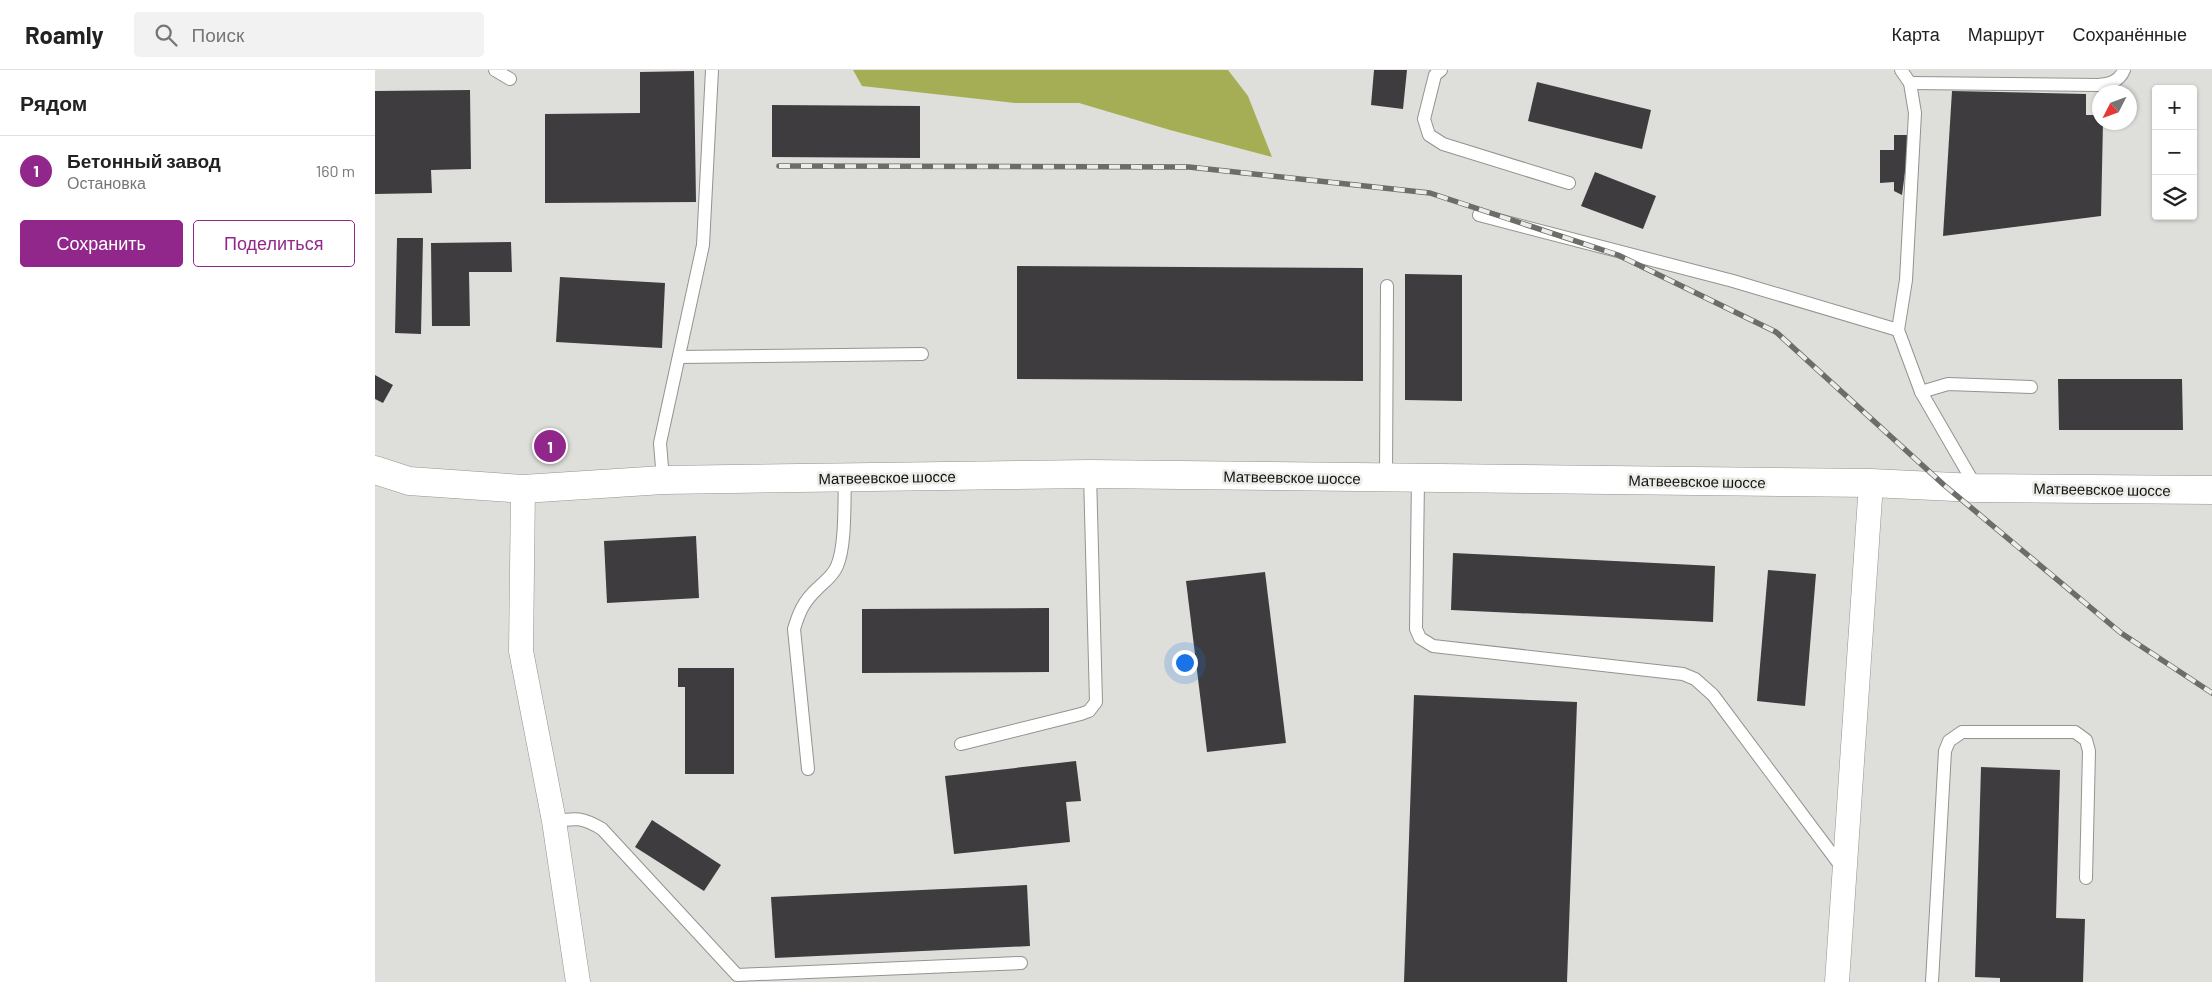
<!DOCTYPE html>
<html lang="ru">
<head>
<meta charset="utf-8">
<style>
	:root { --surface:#fff; --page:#f2f2f2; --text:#222; --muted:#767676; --line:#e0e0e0; --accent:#91278b }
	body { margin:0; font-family:Barlow,sans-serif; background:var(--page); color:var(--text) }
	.controls { position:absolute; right:15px; top:15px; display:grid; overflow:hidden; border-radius:5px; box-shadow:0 1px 4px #0004 }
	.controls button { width:45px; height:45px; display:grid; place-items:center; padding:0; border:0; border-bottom:1px solid var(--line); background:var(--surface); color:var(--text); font:25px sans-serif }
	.compass { position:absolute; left:1717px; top:15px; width:45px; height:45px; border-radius:50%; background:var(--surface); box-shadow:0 1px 4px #0004; rotate:228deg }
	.you { position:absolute; left:809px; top:592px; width:18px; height:18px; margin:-12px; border:4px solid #fff; border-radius:50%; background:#1a73e8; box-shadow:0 0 0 8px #1a73e833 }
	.badge { display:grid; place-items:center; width:32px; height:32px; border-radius:50%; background:var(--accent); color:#fff; font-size:16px; font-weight:700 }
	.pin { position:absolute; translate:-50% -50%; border:2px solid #fff; box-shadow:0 1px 5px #0006 }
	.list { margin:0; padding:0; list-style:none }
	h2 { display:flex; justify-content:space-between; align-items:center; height:65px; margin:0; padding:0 20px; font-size:21px }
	h2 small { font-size:16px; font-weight:400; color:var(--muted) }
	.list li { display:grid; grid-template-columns:32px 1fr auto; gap:15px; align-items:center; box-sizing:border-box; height:70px; padding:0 20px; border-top:1px solid var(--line) }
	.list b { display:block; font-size:19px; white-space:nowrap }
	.list p { margin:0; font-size:16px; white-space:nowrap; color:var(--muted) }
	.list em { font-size:16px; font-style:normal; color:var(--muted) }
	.actions { display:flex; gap:10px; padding:15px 20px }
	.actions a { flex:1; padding:11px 0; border:1px solid var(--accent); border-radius:5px; text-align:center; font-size:18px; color:var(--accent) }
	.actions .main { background:var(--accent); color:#fff }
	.icon { flex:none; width:28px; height:28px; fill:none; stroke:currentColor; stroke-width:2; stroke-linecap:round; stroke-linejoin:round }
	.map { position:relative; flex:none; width:1837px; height:912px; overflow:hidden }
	header { display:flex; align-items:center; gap:30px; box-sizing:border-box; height:70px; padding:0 25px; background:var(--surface); border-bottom:1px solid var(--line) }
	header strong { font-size:24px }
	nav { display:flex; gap:28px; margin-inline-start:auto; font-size:18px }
	.search { width:350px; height:45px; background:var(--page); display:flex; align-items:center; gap:12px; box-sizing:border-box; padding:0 18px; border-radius:5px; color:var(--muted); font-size:19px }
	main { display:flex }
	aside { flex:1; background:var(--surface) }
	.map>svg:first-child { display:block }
</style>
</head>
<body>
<header>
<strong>Roamly</strong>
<div class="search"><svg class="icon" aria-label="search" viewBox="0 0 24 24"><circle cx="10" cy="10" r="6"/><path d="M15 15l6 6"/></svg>Поиск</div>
<nav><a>Карта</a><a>Маршрут</a><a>Сохранённые</a></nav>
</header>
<main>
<aside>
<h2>Рядом<small></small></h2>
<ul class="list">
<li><span class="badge">1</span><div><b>Бетонный завод</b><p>Остановка</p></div><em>160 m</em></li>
</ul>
<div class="actions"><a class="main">Сохранить</a><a>Поделиться</a></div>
</aside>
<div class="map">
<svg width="1837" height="912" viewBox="0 0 1837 912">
	<rect width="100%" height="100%" fill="#dedfda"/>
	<path fill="#a6ae55" d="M478,0H853L873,26L897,87L795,60L704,33H640L487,16Z"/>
	<g fill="#3f3c3f">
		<path d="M999,0H1032L1028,39L996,35Z"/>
		<path d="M319,1L321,132L170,133V44L265,43V2Z"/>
		<path d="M1162,12L1276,40L1267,79L1153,51Z"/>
		<path d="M95,20L96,99L56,100L57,123L0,124V21Z"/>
		<path d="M1577,21L1711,24V45H1724V52H1728L1726,146L1568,166Z"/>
		<path d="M397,35L545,36V88L397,87Z"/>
		<path d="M1519,65H1535L1527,125L1519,121V112L1505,113V80H1519Z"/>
		<path d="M1220,102L1281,126L1268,159L1206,136Z"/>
		<path d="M22,168H48L46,264L20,263Z"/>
		<path d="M136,172L137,202H94L95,256H57L56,173Z"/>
		<path d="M642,196L988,198V311L642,309Z"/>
		<path d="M1030,204L1087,205V331L1030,330Z"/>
		<path d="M185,207L290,213L287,278L181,272Z"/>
		<path d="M0,305L18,315L8,333L0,329Z"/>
		<path d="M1683,309H1807L1808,360H1684Z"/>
		<path d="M321,466L324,528L232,533L229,471Z"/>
		<path d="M1078,483L1340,496L1338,552L1076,540Z"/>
		<path d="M1393,500L1441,504L1430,636L1382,631Z"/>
		<path d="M890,502L911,673L832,682L811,511Z"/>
		<path d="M674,538V602L487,603V539Z"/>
		<path d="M303,598H359V704H310V617H303Z"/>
		<path d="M1039,625L1202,632L1192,912H1029Z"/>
		<path d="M701,691L706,731L691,732L695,772L579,784L570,706Z"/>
		<path d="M1606,697L1685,700L1681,848L1710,849L1708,912H1625V908L1600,907Z"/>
		<path d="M277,750L346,795L329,821L260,777Z"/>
		<path d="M652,815L655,876L400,888L396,827Z"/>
	</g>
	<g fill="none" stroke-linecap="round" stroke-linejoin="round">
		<defs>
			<g id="lane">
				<path d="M120,0L135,9"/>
				<path d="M1066,0L1060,5L1049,49L1054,65L1068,74L1194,113"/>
				<path d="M1526,0L1535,13L1540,43L1531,210L1523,260L1546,322L1601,417"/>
				<path d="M1535,13L1723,15C1734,14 1744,12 1749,0"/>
				<path d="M1104,145L1358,211L1523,260"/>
				<path d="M304,287L547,284"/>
				<path d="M1546,322L1573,314L1656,317"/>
				<path d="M1011,409L1012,216"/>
				<path d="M1043,409L1041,559L1045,568L1058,576L1308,604L1320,609L1338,625L1468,799"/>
				<path d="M288,410L285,373L328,175L337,0"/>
				<path d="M586,674L706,644L714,641L721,632L715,404"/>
				<path d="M433,699L419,559C424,542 429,531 442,519C449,512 458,506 462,496C471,476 469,431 470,407"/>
				<path d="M179,751C201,748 207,747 227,759L362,905L646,893"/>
				<path d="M1557,912L1570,681L1574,671L1587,662H1700L1711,670L1714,681L1711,808"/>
			</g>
			<g id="street">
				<path d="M148,419L146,581L179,751L203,912"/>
				<path d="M1462,912L1496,413"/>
			</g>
			<path id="secondary" d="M0,400L34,411L148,419L288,410L715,404L1496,413L1601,418L1837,420"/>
		</defs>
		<use href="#lane" stroke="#93948f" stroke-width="14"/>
		<use href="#street" stroke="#93948f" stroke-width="25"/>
		<use href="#secondary" stroke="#93948f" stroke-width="29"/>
		<use href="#lane" stroke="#fff" stroke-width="12"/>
		<use href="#street" stroke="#fff" stroke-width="24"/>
		<use href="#secondary" stroke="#fff" stroke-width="28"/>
		<defs>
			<path id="rail" d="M404,96L814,97L1055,123L1243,185L1401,262L1569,415L1746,563L1837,623"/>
		</defs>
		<use href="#rail" stroke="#6c6d69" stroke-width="5.5"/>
		<use href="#rail" stroke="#ecece8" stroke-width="4" stroke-dasharray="11" stroke-linecap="butt"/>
	</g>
	<g text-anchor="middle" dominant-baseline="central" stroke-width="5" stroke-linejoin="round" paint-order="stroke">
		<g font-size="15" fill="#121311" stroke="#ecece8">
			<text transform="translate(512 407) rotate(-1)">Матвеевское шоссе</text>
			<text transform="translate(917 407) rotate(1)">Матвеевское шоссе</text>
			<text transform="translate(1322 411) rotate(1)">Матвеевское шоссе</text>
			<text transform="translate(1727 419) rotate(1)">Матвеевское шоссе</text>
		</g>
	</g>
</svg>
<div class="controls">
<button>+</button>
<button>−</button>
<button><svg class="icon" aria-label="layers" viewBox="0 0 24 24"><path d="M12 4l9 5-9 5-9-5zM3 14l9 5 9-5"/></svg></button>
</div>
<svg class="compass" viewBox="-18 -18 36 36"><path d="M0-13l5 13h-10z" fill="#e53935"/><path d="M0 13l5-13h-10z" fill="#767676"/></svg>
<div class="you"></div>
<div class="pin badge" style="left:175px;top:376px">1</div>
</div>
</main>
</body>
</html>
